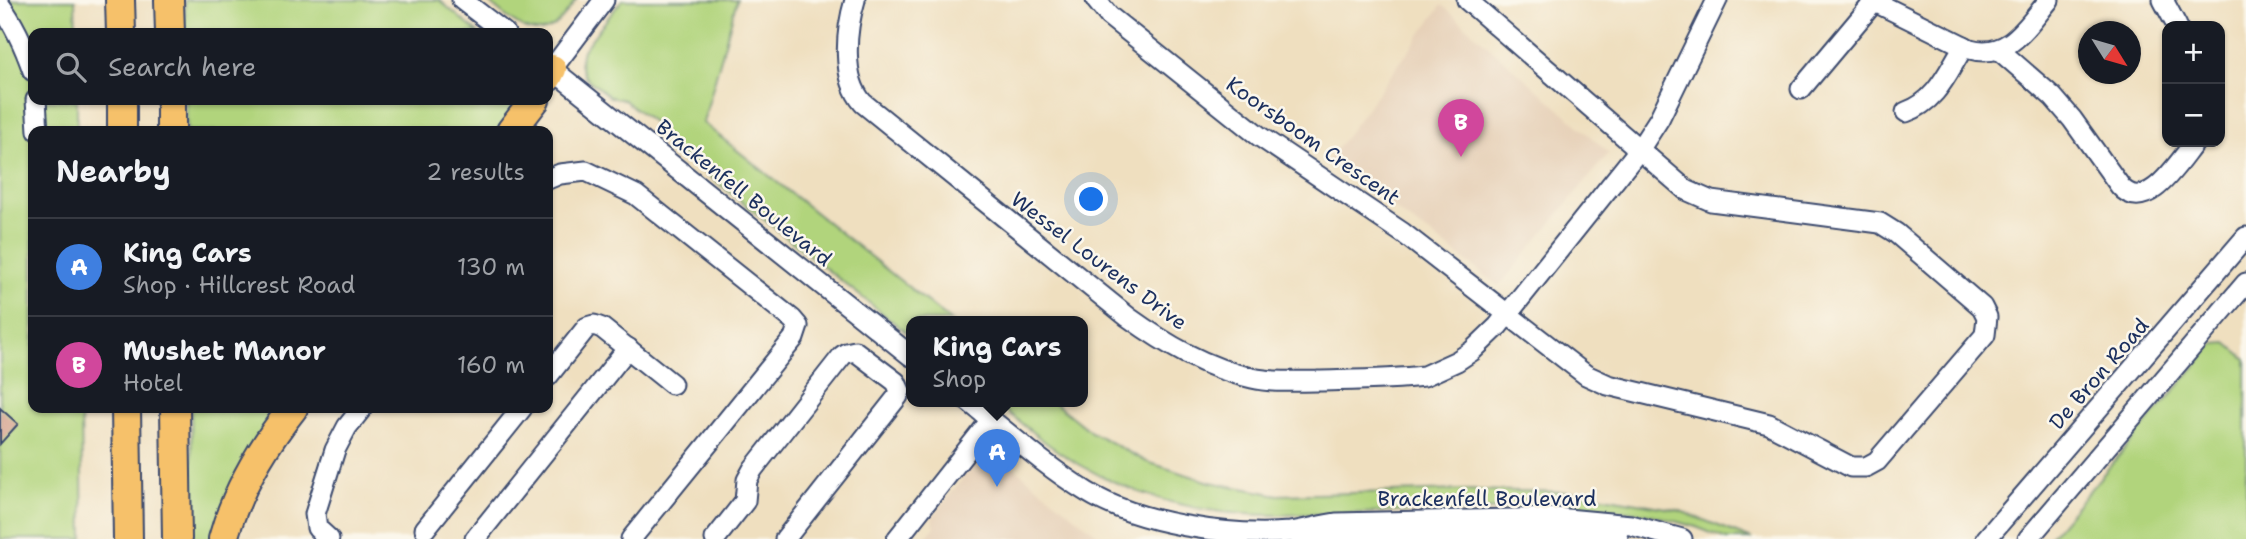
<!DOCTYPE html>
<html lang="en">
<head>
<meta charset="utf-8">
<style>
	:root { --surface:#171b24; --page:#242831; --text:#f1f3f6; --muted:#9ea1a6; --line:#363941; --accent:#8c9099 }
	body { margin:0; font-family:"Shantell Sans",sans-serif; background:var(--page); color:var(--text) }
	.controls { position:absolute; right:21px; top:21px; display:grid; overflow:hidden; border-radius:14px; box-shadow:0 2px 5px #0004 }
	.controls button { width:63px; height:63px; display:grid; place-items:center; padding:0; border:0; border-bottom:2px solid var(--line); background:var(--surface); color:var(--text); font:35px sans-serif }
	.compass { position:absolute; left:2078px; top:21px; width:63px; height:63px; border-radius:50%; background:var(--surface); box-shadow:0 2px 5px #0004; rotate:127deg }
	.you { position:absolute; left:1092px; top:200px; width:24px; height:24px; margin:-18px; border:5px solid #fff; border-radius:50%; background:#1a73e8; box-shadow:0 0 0 10px #1a73e833 }
	.badge { display:grid; place-items:center; width:46px; height:46px; border-radius:50%; background:var(--accent); color:#fff; font-size:23px; font-weight:700 }
	.pin { position:absolute; translate:-50% -58px; filter:drop-shadow(0 2px 4px #0008) }
	.pin::after { content:''; position:absolute; top:37px; width:24px; height:21px; background:inherit; clip-path:polygon(0 0,100% 0,50% 100%) }
	.popup { position:absolute; left:906px; top:316px; width:182px; height:91px; box-sizing:border-box; display:grid; place-content:center; border-radius:14px; background:var(--surface); filter:drop-shadow(0 2px 5px #0005); font-size:23px; white-space:nowrap; color:var(--muted) }
	.popup b { font-size:26px; color:var(--text) }
	.popup::after { content:''; position:absolute; left:50%; top:100%; margin-left:-14px; border:14px solid transparent; border-top-color:var(--surface) }
	.list { margin:0; padding:0; list-style:none }
	h2 { display:flex; justify-content:space-between; align-items:center; height:91px; margin:0; padding:0 28px; font-size:30px }
	h2 small { font-size:23px; font-weight:400; color:var(--muted) }
	.list li { display:grid; grid-template-columns:46px 1fr auto; gap:21px; align-items:center; box-sizing:border-box; height:98px; padding:0 28px; border-top:2px solid var(--line) }
	.list b { display:block; font-size:26px; white-space:nowrap }
	.list p { margin:0; font-size:23px; white-space:nowrap; color:var(--muted) }
	.list em { font-size:23px; font-style:normal; color:var(--muted) }
	.icon { flex:none; width:38px; height:38px; fill:none; stroke:currentColor; stroke-width:2; stroke-linecap:round; stroke-linejoin:round }
	.map { position:relative; flex:none; width:2246px; height:539px; overflow:hidden }
	.search { position:absolute; background:var(--surface); box-shadow:0 2px 5px #0004; left:28px; top:28px; width:525px; height:77px; display:flex; align-items:center; gap:18px; box-sizing:border-box; padding:0 24px; border-radius:14px; color:var(--muted); font-size:26px }
	.panel { position:absolute; background:var(--surface); box-shadow:0 2px 5px #0004; left:28px; top:126px; width:525px; height:287px; border-radius:14px }
	.map>svg:first-child { display:block }
</style>
</head>
<body>
<div class="map">
<svg width="2246" height="539" viewBox="0 0 2246 539">
	<rect width="100%" height="100%" fill="#fbf7ec"/>
	<filter id="ink" filterUnits="userSpaceOnUse"><feTurbulence type="fractalNoise" baseFrequency=".0143" numOctaves="2"/><feDisplacementMap in="SourceGraphic" scale="14" xChannelSelector="R" yChannelSelector="G"/><feConvolveMatrix kernelMatrix="1 2 1 2 8 2 1 2 1" color-interpolation-filters="sRGB"/></filter>
	<filter id="wash" filterUnits="userSpaceOnUse"><feTurbulence type="fractalNoise" baseFrequency=".00686" numOctaves="4" result="noise"/><feDisplacementMap in="SourceGraphic" scale="28" xChannelSelector="R" yChannelSelector="G"/><feGaussianBlur stdDeviation="1.57" result="paint"/><feColorMatrix in="noise" values="0 0 0 0 0 0 0 0 0 0 0 0 0 0 0 0 0 1.4 0 .05"/><feComposite in="paint" operator="in"/></filter>
	<g filter="url(#wash)">
		<rect width="100%" height="100%" fill="#efdfbf"/>
		<g fill="#e6d0b7">
			<path d="M1442,5L1609,153L1499,286L1430,234L1327,162Z"/>
			<path d="M997,454L1103,539H924L935,527L932,518L981,455Z"/>
		</g>
		<g fill="#b1d47c" stroke="#66826d" stroke-width="2">
			<path d="M0,0H75L76,33H33V100H77V131H33V408H81L83,539H0Z"/>
			<path d="M185,0H439L478,33H185Z"/>
			<path d="M486,0H576C570,8 563,20 554,26C530,43 504,14 486,0Z"/>
			<path d="M622,0H737L703,123L951,321H911V336L666,142L662,129L624,100L610,97L585,77L581,68L580,62L583,50Z"/>
			<path d="M186,100H525L501,131H187Z"/>
			<path d="M2227,343L2246,359V539H2048L2214,344Z"/>
			<path d="M994,401H1052L1091,432L1147,462L1210,482L1278,495L1465,490L1575,492L1678,510L1752,539H1726L1696,527L1649,514L1596,507L1279,515C1207,516 1138,499 1075,462C1046,445 1020,422 994,401Z"/>
			<path d="M191,408H283L218,539H193Z"/>
		</g>
		<g id="blocks">
			<path fill="#d09984" d="M0,408L18,424L0,444Z"/>
		</g>
	</g>
	<g filter="url(#ink)">
		<use href="#blocks" fill-opacity="0" stroke="#3b496d" stroke-width="2"/>
		<g fill="none" stroke-linecap="round" stroke-linejoin="round">
			<defs>
				<g id="minor">
					<path d="M462,0L505,33"/>
					<path d="M855,0C846,30 841,78 863,103L1128,317C1167,345 1206,368 1252,378C1273,383 1296,381 1317,381C1352,380 1388,380 1424,376L1457,361L1472,351L1498,326L1639,150L1659,119L1717,0"/>
					<path d="M1096,0L1109,16L1259,136L1403,233L1586,375L1608,385L1769,424L1851,467H1866L1877,461L1985,335L1987,317L1982,307L1896,233L1880,223L1711,201L1686,190L1467,0"/>
					<path d="M1871,0L1970,49C2009,60 2028,25 2049,0"/>
					<path d="M2163,0L2177,26"/>
					<path d="M0,5C15,25 25,48 33,71"/>
					<path d="M1999,50L2053,97L2072,119L2120,186C2146,217 2179,161 2195,142"/>
					<path d="M548,66L911,356"/>
					<path d="M552,69L604,0"/>
					<path d="M1801,89L1874,2"/>
					<path d="M36,100L38,131"/>
					<path d="M1906,112C1937,101 1947,73 1964,46"/>
					<path d="M548,179L560,174L586,171L636,195L792,319L798,326L794,338L631,539"/>
					<path d="M548,376L587,327L594,325L602,328L672,384"/>
					<path d="M968,401C1007,432 1045,466 1087,492C1139,524 1230,537 1290,532C1306,530 1321,525 1337,523L1556,518L1631,525L1682,539"/>
					<path d="M425,529L522,408"/>
					<path d="M1295,533L1316,539L1555,533L1618,539"/>
					<path d="M329,539L317,528L315,514L335,450L347,427L362,408"/>
					<path d="M475,539L628,348"/>
					<path d="M715,539L745,501L747,480L753,469L842,356L846,353L855,351L896,382L900,391L898,396L785,539"/>
					<path d="M897,539L991,420"/>
					<path d="M1986,539L2246,237"/>
					<path d="M2028,539L2246,283"/>
				</g>
				<g id="highway">
					<path d="M120,0L121,33"/>
					<path d="M169,0L170,33"/>
					<path d="M548,77L552,69"/>
					<path d="M122,100V131"/>
					<path d="M171,100V131"/>
					<path d="M511,131L535,100"/>
					<path d="M126,408L128,539"/>
					<path d="M175,408L177,539"/>
					<path d="M223,539C236,492 263,446 293,408"/>
				</g>
			</defs>
			<use href="#minor" stroke="#3b496d" stroke-width="23"/>
			<use href="#highway" stroke="#3b496d" stroke-width="32"/>
			<use href="#minor" stroke="#fff" stroke-width="19"/>
			<use href="#highway" stroke="#f6c16b" stroke-width="28"/>
		</g>
	</g>
	<g text-anchor="middle" dominant-baseline="central" stroke-width="5" stroke-linejoin="round" paint-order="stroke">
		<g font-size="21" fill="#1b2f5e" stroke="#fbf7ec">
			<text transform="translate(1313 141) rotate(35)">Koorsboom Crescent</text>
			<text transform="translate(744 193) rotate(39)">Brackenfell Boulevard</text>
			<text transform="translate(1099 261) rotate(37)">Wessel Lourens Drive</text>
			<text transform="translate(2099 374) rotate(-49)">De Bron Road</text>
			<text x="1487" y="499">Brackenfell Boulevard</text>
		</g>
	</g>
</svg>
<div class="controls">
<button>+</button>
<button>−</button>
</div>
<svg class="compass" viewBox="-18 -18 36 36"><path d="M0-13l5 13h-10z" fill="#e53935"/><path d="M0 13l5-13h-10z" fill="#9ea1a6"/></svg>
<div class="you"></div>
<div class="pin badge" style="left:997px;top:487px;background:#3f7fe0">A</div>
<div class="popup"><b>King Cars</b>Shop</div>
<div class="pin badge" style="left:1461px;top:157px;background:#d1479c">B</div>
<div class="search"><svg class="icon" aria-label="search" viewBox="0 0 24 24"><circle cx="10" cy="10" r="6"/><path d="M15 15l6 6"/></svg>Search here</div>
<section class="panel">
<h2>Nearby<small>2 results</small></h2>
<ul class="list">
<li><span class="badge" style="background:#3f7fe0">A</span><div><b>King Cars</b><p>Shop · Hillcrest Road</p></div><em>130 m</em></li>
<li><span class="badge" style="background:#d1479c">B</span><div><b>Mushet Manor</b><p>Hotel</p></div><em>160 m</em></li>
</ul>
</section>
</div>
</body>
</html>
